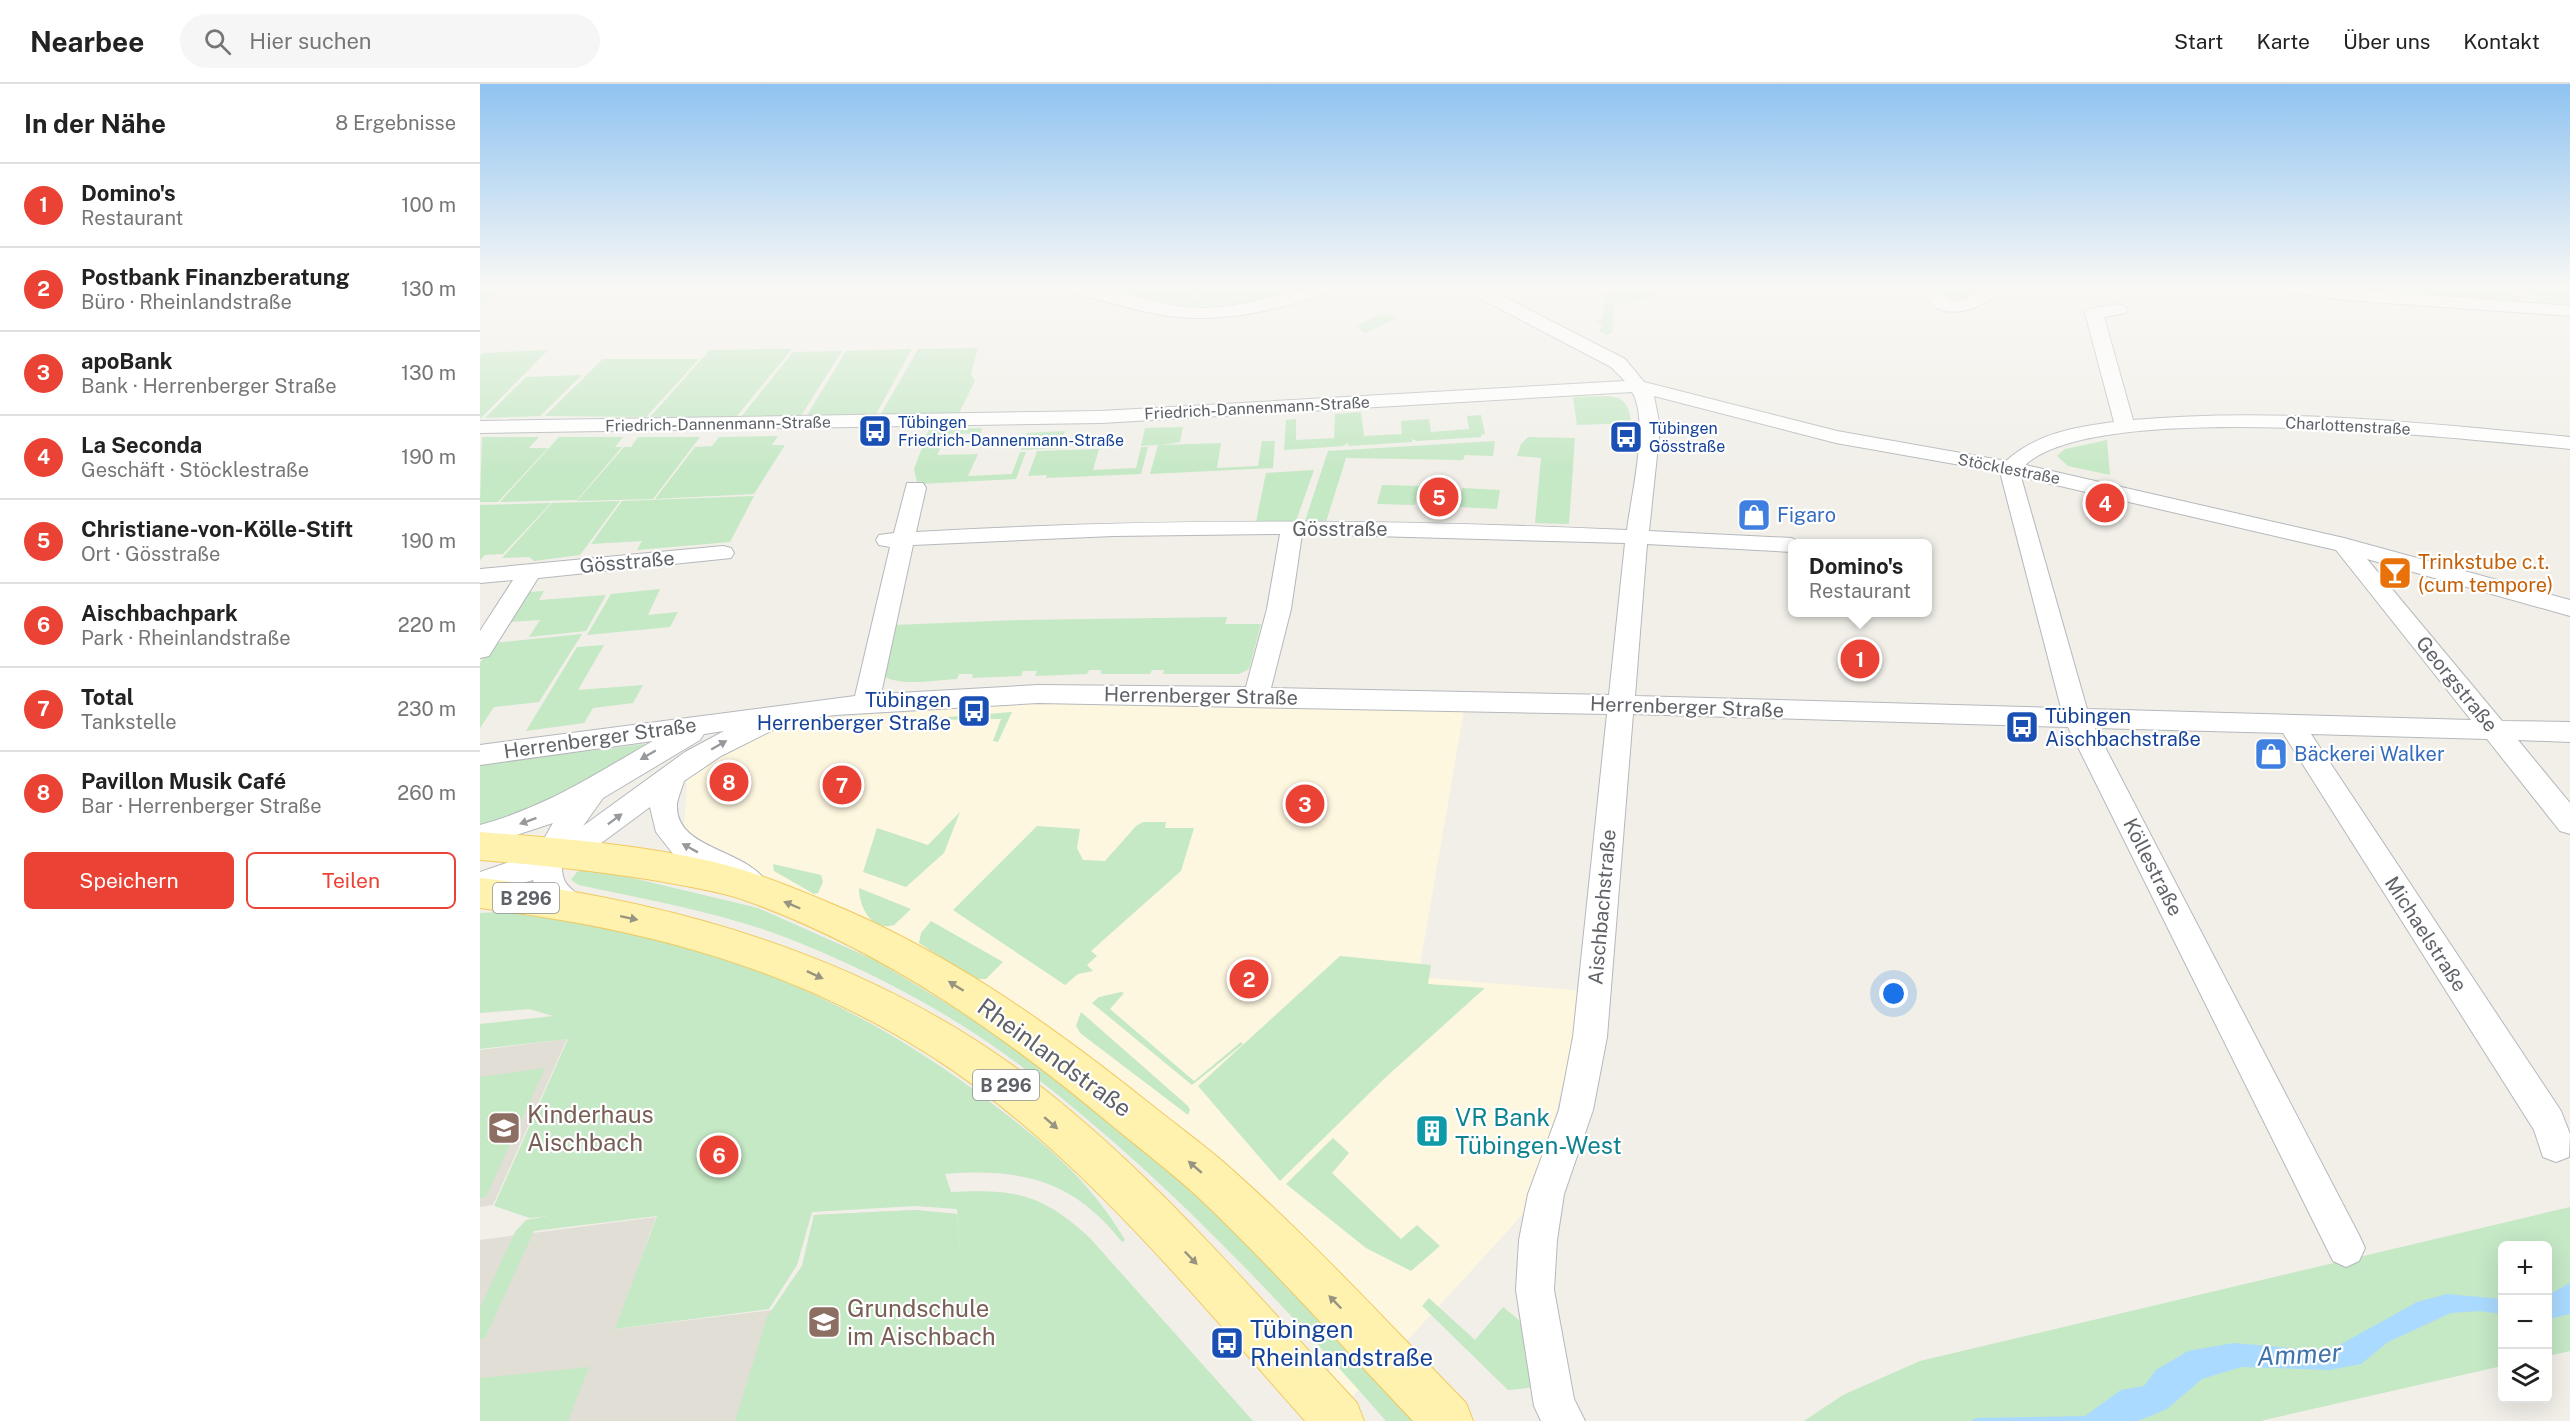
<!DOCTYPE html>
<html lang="de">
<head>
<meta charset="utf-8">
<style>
	:root { --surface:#fff; --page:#f6f6f6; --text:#222; --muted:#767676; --line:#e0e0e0; --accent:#ea4335 }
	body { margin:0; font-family:"Public Sans",sans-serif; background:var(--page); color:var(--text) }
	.controls { position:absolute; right:18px; bottom:18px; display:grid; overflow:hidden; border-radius:9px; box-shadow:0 6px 24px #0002 }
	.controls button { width:54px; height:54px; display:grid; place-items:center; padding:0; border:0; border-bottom:2px solid var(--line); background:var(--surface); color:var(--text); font:30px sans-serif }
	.you { position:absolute; left:1414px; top:910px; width:21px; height:21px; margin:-15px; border:4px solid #fff; border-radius:50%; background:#1a73e8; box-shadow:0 0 0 9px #1a73e833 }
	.badge { display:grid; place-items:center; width:39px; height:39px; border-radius:50%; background:var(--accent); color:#fff; font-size:20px; font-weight:700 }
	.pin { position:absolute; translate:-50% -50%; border:3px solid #fff; box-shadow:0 2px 6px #0006 }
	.popup { position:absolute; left:1308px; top:455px; width:144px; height:78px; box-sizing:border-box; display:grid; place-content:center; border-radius:9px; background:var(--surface); filter:drop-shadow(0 2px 4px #0005); font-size:20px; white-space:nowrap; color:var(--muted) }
	.popup b { font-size:22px; color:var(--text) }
	.popup::after { content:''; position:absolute; left:50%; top:100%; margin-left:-12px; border:12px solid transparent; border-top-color:var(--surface) }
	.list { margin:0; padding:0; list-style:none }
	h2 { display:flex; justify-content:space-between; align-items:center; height:78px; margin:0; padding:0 24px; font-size:26px }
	h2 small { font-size:20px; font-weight:400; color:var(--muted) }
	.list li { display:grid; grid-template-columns:39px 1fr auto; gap:18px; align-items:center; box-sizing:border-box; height:84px; padding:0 24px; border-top:2px solid var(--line) }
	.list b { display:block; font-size:22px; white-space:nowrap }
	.list p { margin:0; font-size:20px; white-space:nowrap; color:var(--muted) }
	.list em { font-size:20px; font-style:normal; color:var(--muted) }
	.actions { display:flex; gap:12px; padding:18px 24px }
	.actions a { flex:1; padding:14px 0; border:2px solid var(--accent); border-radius:9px; text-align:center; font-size:21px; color:var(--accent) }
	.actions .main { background:var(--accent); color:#fff }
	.icon { flex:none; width:33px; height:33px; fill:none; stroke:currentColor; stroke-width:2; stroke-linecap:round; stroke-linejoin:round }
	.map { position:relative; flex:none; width:2090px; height:1337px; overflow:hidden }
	header { display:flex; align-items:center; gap:36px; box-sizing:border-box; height:84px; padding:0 30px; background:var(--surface); border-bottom:2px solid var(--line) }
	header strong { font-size:28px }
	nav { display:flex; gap:33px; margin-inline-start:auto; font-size:21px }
	.search { width:420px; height:54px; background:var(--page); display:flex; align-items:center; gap:15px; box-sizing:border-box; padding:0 21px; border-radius:33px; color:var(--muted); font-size:22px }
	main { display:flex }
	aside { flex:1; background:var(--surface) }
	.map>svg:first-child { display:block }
</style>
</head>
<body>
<header>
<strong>Nearbee</strong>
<div class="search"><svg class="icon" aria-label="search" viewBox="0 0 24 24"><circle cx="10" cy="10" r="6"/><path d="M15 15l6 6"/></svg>Hier suchen</div>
<nav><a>Start</a><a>Karte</a><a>Über uns</a><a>Kontakt</a></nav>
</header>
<main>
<aside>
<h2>In der Nähe<small>8 Ergebnisse</small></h2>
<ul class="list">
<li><span class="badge">1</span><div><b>Domino's</b><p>Restaurant</p></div><em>100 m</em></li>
<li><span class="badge">2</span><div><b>Postbank Finanzberatung</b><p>Büro · Rheinlandstraße</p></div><em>130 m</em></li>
<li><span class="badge">3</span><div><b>apoBank</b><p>Bank · Herrenberger Straße</p></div><em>130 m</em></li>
<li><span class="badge">4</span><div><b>La Seconda</b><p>Geschäft · Stöcklestraße</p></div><em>190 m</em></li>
<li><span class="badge">5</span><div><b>Christiane-von-Kölle-Stift</b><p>Ort · Gösstraße</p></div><em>190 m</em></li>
<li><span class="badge">6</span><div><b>Aischbachpark</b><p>Park · Rheinlandstraße</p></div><em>220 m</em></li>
<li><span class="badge">7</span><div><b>Total</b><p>Tankstelle</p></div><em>230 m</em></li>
<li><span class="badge">8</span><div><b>Pavillon Musik Café</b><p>Bar · Herrenberger Straße</p></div><em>260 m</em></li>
</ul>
<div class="actions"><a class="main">Speichern</a><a>Teilen</a></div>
</aside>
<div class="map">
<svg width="2090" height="1337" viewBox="0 0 2090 1337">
	<rect width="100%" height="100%" fill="#f1efe8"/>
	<path fill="#fef7e0" d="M588,616L984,626L938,893L1105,907L1055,1117L925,1259L848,1337H831L873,1220L627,993L267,788L204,744L207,696L244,671L288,648L331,635Z"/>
	<g fill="#e1ded6">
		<path d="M87,955L13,1121L0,1123V966Z"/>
		<path d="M435,1126L477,1130L482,1208L525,1321L522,1337H0V1156L176,1133L136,1245L292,1226L322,1182L334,1131Z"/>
	</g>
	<g fill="#c5e8c5">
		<path d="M0,202H51L14,211L0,223Z"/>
		<path d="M643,202H723L707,222L637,207Z"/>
		<path d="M725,202H829C789,216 751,223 709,222Z"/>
		<path d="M1138,202H1165L1174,209L1185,211L1134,221L1133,248L1127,251L1118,247L1123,242L1116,238L1123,235L1124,209L1137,210Z"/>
		<path d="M1447,202H1518L1490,221L1474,222Z"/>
		<path d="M1799,202H2014L2017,205L2033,208L2047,224Z"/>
		<path d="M2044,202H2090V227L2065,225Z"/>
		<path d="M901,229L918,234L885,249L876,243Z"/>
		<path d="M498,264L491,290L495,297L479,329L401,330L438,265Z"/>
		<path d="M312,265L256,333H170L230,266Z"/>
		<path d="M432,265L396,330L326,333L366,267Z"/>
		<path d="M68,266L0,335V272L3,269Z"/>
		<path d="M362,267L321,332L261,333L313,268Z"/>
		<path d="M123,275H219L166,333L65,332Z"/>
		<path d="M102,291L60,332L5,334L46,293Z"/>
		<path d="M1126,312C1145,313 1149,321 1151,339L1097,341L1093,313Z"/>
		<path d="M881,328L884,352L922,350L921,337L949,335L951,348L989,345L987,332L1001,331L1005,350L1001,351V353L937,357L932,355V358L869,362L868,359L863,362L804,366L806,336L816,335V356L854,354L855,330Z"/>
		<path d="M703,343L700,358L681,361L741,359L737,384L778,382L782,357H795L793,384L670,390L678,361L661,362L665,344Z"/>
		<path d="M502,344L501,349L468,350L457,371L498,370L488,392L532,390L540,368H546L536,395L440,400L442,397L458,394L437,398L434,385L449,345Z"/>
		<path d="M585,347L580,364L541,366L547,349Z"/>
		<path d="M298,352L292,361H305L274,410L175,415L215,363L232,362L239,353Z"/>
		<path d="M2,353H59L49,364H68L18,418H0Z"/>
		<path d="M79,353H143L135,363H142L97,416L20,418Z"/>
		<path d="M158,353H220L173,415L97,417L144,363H151Z"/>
		<path d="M1048,353L1095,354L1089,440L1055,439L1061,374L1037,372L1041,360Z"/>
		<path d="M1627,356L1630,391L1588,382L1577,372L1585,365Z"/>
		<path d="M1015,357L1013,372L985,371L983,376L866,374L846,438L825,437L848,367Z"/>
		<path d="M661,363H668L661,390L566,394L567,391L548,392L557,367L619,365L613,386L656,384Z"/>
		<path d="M834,386L816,437L776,438L786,389Z"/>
		<path d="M902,401L939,402L935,421L897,420Z"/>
		<path d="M982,404L1020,406L1017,425L979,423Z"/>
		<path d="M274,412L250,458L157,466L162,457L111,460L142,417Z"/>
		<path d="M140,417L100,471L54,477L49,473L22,474L72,419Z"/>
		<path d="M71,419L23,470L5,471L0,476V421Z"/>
		<path d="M180,505L168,531L198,528L190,543L107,551L131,510Z"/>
		<path d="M64,507L59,516L126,511L106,547L49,553L60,536L29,538L49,508Z"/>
		<path d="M747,533L745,540H781L769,585L759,590H683L684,586H672L670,590H621V586H609L607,590L555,592L557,587H543L541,592L492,594L493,590H479L477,595C454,596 423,603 403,592L414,541L540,536Z"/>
		<path d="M102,550L59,618L14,623L0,644V579L13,559Z"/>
		<path d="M124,561L98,606L163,601L153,619L113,624L104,639L46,647L97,563Z"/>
		<path d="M532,628L518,658L513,657L521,635L452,636L454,634Z"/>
		<path d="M172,659L76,716L0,742V681Z"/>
		<path d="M480,728L464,769L426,803L383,788L397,744L448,761Z"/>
		<path d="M663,738H686L685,744H714L701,787L611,867L617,872L607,881L613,887L598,890L585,901L473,826L557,742L600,745L597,764L603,776L625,777L656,742Z"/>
		<path d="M293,780L341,791L343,798L338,809L334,810L294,787Z"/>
		<path d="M111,784L278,824L395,876L512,947L648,1050L773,1162L941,1337H906C797,1213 681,1090 550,989C481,935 401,892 320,859C250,830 173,817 99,801L91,796L97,788Z"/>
		<path d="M379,804L431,825L414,841C391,848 379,822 379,804Z"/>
		<path d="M19,828C206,846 365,906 514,1021C568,1062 610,1097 645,1156L642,1158C593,1095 540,1084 465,1090L471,1108C534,1105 561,1109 609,1153L773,1337H255L287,1233L322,1182L334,1131L435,1126L477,1130L481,1186L477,1125L435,1122L332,1128L317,1181L289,1225L135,1245L177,1132L54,1147L5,1254L0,1255V1224L35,1148L46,1136L68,1132L50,1134L14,1122L88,955L0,965V940L73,932L49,925L0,929V829Z"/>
		<path d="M451,837L523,878L506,895H495L439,859L441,849Z"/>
		<path d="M860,872L951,881L948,900L1005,904L905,994L800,1097L718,1002Z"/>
		<path d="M641,908L644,909L630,925L714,997L761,958L763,960L712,1001L612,919L619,913Z"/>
		<path d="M601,928L708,1022L710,1026L708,1031L600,949L596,942Z"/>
		<path d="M65,984L6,1113L0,1114V993Z"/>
		<path d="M853,1054L869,1069L852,1089L921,1155L937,1141L960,1162L931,1187L886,1164L806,1100Z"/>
		<path d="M2090,1123V1267L2068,1272V1162H2022V1282L1780,1337H1324L1363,1311L1440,1277Z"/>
		<path d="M949,1214L995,1256L1023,1223L1040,1237L1047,1272L1057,1303L1028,1306L942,1222Z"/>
		<path d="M109,1283L88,1337H0V1294Z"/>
	</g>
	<g fill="#aadaff">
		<path d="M2090,1199V1230L2068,1235V1211Z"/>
		<path d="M1967,1210L2022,1215V1230L1999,1227L1971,1229L1908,1258L1881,1280L1850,1286L1761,1283L1722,1295L1687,1325L1658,1337H1491L1496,1334L1605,1332L1641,1306L1664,1302L1676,1286L1708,1267L1754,1259L1832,1266L1856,1263L1937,1218Z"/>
	</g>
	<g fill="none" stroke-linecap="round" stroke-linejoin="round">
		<defs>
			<g id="street">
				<path d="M581,202C591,202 603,201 613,202C650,208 684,224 722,224C771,224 816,201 863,202L861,206C816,219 770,234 722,234C676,235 628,217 583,206Z"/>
				<path d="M982,202H1003L1145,275L1164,298L1357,347L1526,377C1555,350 1595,343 1634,338L1605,229L1608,225L1639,220L1648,225L1645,229L1624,233L1653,336C1798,323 1946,339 2090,353V365C1984,355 1619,313 1545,381L1864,454L2090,516V532L1887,475L2022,637L2090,638V658L2038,656L2090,719V750L2080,747L2007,655L1831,650L2081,1027L2090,1050L2089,1073L2076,1078L2063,1073L2054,1046L1803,649L1615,644L1879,1151L1885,1164L1879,1177L1866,1183L1853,1177L1588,643L1153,630L1127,953L1113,1026L1084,1110L1077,1156L1074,1206L1094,1315L1105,1337H1061L1054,1322L1036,1206L1039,1156L1048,1110L1079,1026L1093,953L1127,630L558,619L355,631L297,639L293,646L241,672L204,697C202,704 198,713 197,720C194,767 270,764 289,802L285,811L274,814L263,811L242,792L194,771L176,748L170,723L124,757L82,783C82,807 98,804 107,822L103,831C79,839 59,817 53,796L0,812V788L56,769L73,739L0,763V741C69,722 113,691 173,657L0,681V661L375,612L410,463L399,461L396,456L399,451L414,449L427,399H443L446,404L436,448C673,434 910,435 1147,446C1151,412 1170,337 1152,308L621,339L0,349V337L621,327L1145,297L1131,283L984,206ZM1174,312L1356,359L1520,388L1581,624L1155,612L1167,460L1312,468V460H1322L1312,454L1169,447L1180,343ZM1541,393L1856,466L1991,636L1607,625ZM800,450L787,525L766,603L558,601L401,610L433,461L633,452ZM822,450L1145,459L1129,611L791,604L811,525ZM244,647L205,668L103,742L123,714L220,656L224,650Z"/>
				<path d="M1185,202H1209L1207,206L1193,207Z"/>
				<path d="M1439,202H1455L1461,210L1472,217L1484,215L1506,202H1526C1513,219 1478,235 1457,224C1448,219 1443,210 1439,202Z"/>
				<path d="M1791,202H1836L2090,222V232L1865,216L1799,207Z"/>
				<path d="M243,462L251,464L254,469L251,474L58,494L9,572L0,574V547L33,496L0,499V485Z"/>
			</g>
			<g id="primary">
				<path d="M0,748C78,754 158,760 234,778C272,787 309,802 345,817C465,866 569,939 669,1019C695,1040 723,1060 748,1082C832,1156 908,1239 986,1319L993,1337H933C862,1262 793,1184 718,1113C692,1089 663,1067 635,1044C524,951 405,867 267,817C239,807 209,803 179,797C119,787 61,781 0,776Z"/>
				<path d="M0,794C193,817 380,870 539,986C661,1076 763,1196 866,1307L877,1319L884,1337H825C712,1210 595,1064 451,972C312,883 163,844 0,824Z"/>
			</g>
		</defs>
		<use href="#street" stroke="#b5b8bc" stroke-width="2"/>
		<use href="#primary" stroke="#f2c960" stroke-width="2"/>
		<use href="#street" fill="#fff" fill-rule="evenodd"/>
		<use href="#primary" fill="#fff2af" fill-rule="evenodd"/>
	</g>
	<defs><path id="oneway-solid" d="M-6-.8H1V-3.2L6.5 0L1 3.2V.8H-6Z" transform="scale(1.5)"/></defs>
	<g fill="#979a9d">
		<use href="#oneway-solid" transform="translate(239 661) rotate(-30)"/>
		<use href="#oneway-solid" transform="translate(168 671) rotate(150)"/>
		<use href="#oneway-solid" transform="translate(135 735) rotate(-37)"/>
		<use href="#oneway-solid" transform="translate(48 737) rotate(160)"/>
		<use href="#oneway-solid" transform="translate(210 764) rotate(-151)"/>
	</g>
	<g fill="#979581">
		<use href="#oneway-solid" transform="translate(312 821) rotate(-157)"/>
		<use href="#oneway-solid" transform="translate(149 834) rotate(12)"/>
		<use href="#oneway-solid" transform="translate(335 891) rotate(25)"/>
		<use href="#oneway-solid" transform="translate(476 902) rotate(-148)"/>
		<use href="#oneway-solid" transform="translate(571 1039) rotate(41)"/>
		<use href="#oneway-solid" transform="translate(715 1083) rotate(-139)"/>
		<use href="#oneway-solid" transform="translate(711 1174) rotate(46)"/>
		<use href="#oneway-solid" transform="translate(855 1218) rotate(-134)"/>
	</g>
	<linearGradient id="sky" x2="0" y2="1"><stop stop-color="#8fc3f1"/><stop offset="0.52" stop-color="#f9f8f5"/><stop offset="1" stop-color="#f9f8f5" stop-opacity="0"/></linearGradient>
	<rect width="2090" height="389" fill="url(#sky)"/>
	<defs>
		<symbol id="bus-square" viewBox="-11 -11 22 22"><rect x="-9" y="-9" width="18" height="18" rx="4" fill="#1a4fb4" stroke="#fff"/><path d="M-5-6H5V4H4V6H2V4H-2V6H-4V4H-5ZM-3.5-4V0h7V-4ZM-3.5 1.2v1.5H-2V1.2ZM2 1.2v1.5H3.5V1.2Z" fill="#fff"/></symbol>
		<symbol id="shop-square" viewBox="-11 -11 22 22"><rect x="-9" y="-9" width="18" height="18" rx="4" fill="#3f7fe0" stroke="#fff"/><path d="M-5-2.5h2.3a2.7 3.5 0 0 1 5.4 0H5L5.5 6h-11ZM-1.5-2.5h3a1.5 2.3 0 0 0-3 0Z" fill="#fff"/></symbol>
		<symbol id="bar-square" viewBox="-11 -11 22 22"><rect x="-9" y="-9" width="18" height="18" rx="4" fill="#e8710a" stroke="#fff"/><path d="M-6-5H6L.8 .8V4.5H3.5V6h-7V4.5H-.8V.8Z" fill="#fff"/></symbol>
		<symbol id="school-square" viewBox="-11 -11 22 22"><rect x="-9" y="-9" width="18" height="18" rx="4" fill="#8d6e63" stroke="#fff"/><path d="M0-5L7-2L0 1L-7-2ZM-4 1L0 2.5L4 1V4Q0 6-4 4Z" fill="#fff"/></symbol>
		<symbol id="building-square" viewBox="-11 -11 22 22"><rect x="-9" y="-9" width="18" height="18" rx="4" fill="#0f9aa8" stroke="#fff"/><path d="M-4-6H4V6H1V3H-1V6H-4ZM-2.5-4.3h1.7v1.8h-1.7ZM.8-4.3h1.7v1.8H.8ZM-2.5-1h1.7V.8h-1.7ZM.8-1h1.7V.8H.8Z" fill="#fff"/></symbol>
	</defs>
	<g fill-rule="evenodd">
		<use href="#bus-square" x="376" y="328" width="38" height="38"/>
		<use href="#bus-square" x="1127" y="334" width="38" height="38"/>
		<use href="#shop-square" x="1255" y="412" width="38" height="38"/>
		<use href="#bar-square" x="1896" y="470" width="38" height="38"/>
		<use href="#bus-square" x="475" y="608" width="38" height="38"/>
		<use href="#bus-square" x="1523" y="624" width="38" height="38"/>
		<use href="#shop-square" x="1772" y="651" width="38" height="38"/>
		<use href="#school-square" x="5" y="1025" width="38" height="38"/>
		<use href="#building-square" x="933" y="1028" width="38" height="38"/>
		<use href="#school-square" x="325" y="1219" width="38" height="38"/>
		<use href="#bus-square" x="728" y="1240" width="38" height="38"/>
	</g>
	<g text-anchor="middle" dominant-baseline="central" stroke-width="4.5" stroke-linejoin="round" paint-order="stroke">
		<g font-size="16" fill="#5f6368" stroke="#fff">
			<text transform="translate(777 324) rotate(-3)">Friedrich-Dannenmann-Straße</text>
			<text transform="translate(238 340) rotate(-1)">Friedrich-Dannenmann-Straße</text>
			<text transform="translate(1868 342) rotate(3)">Charlottenstraße</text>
			<text transform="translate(1529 385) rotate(11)">Stöcklestraße</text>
		</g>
		<g font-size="16" fill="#164399" stroke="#fff" text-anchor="start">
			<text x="418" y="338">Tübingen<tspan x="418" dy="18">Friedrich-Dannenmann-Straße</tspan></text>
			<text x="1169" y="344">Tübingen<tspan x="1169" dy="18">Gösstraße</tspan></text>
		</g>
		<g fill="#fff" stroke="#8f9295" stroke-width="1.5">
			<rect x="13" y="799" width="66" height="30" rx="4.5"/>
			<rect x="493" y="986" width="66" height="30" rx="4.5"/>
		</g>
		<g font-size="18" font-weight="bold" fill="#5f6368">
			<text x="46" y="814">B 296</text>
			<text x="526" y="1001">B 296</text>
		</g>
		<g font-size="20" fill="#366cbe" stroke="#fff" text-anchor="start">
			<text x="1297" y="431">Figaro</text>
			<text x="1814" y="670">Bäckerei Walker</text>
		</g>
		<g font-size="20" fill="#5f6368" stroke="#fff">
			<text x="860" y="445">Gösstraße</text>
			<text transform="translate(147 478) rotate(-5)">Gösstraße</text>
			<text transform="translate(1977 600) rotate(51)">Georgstraße</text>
			<text transform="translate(721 612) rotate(1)">Herrenberger Straße</text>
			<text transform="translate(1207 623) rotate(2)">Herrenberger Straße</text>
			<text transform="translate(120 654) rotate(-8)">Herrenberger Straße</text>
			<text transform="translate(1673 783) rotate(63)">Köllestraße</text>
			<text transform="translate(1122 823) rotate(-85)">Aischbachstraße</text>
			<text transform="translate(1946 850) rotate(57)">Michaelstraße</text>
		</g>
		<g font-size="20" fill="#c56008" stroke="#fff" text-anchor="start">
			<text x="1938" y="478">Trinkstube c.t.<tspan x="1938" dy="23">(cum tempore)</tspan></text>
		</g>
		<g font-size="20" fill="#164399" stroke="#fff" text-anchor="end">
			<text x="471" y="616">Tübingen<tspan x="471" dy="23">Herrenberger Straße</tspan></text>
			<text x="1565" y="632" text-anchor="start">Tübingen<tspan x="1565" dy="23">Aischbachstraße</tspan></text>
		</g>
		<g font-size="24" fill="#5f6368" stroke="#fff">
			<text transform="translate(575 973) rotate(36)">Rheinlandstraße</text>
		</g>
		<g font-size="24" fill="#785e54" stroke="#fff" text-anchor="start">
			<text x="47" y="1030">Kinderhaus<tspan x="47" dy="28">Aischbach</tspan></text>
			<text x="367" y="1224">Grundschule<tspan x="367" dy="28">im Aischbach</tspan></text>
		</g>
		<g font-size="24" fill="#0d838f" stroke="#fff" text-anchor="start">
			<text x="975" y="1033">VR Bank<tspan x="975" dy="28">Tübingen-West</tspan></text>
		</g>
		<g font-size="24" fill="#164399" stroke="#fff" text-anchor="start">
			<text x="770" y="1245">Tübingen<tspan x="770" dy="28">Rheinlandstraße</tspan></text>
		</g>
		<g font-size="26" font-style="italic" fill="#4174aa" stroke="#fff">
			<text transform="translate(1819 1270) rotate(-3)">Ammer</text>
		</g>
	</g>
</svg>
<div class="controls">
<button>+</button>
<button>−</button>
<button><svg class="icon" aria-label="layers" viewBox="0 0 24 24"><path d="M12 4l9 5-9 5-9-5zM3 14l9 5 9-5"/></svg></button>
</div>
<div class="you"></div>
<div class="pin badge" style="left:1380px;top:575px">1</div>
<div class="popup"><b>Domino's</b>Restaurant</div>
<div class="pin badge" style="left:769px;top:895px">2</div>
<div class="pin badge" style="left:825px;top:720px">3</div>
<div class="pin badge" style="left:1625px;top:419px">4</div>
<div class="pin badge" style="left:959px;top:413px">5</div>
<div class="pin badge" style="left:239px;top:1071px">6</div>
<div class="pin badge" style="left:362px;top:701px">7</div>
<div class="pin badge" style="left:249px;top:698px">8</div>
</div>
</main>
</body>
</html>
